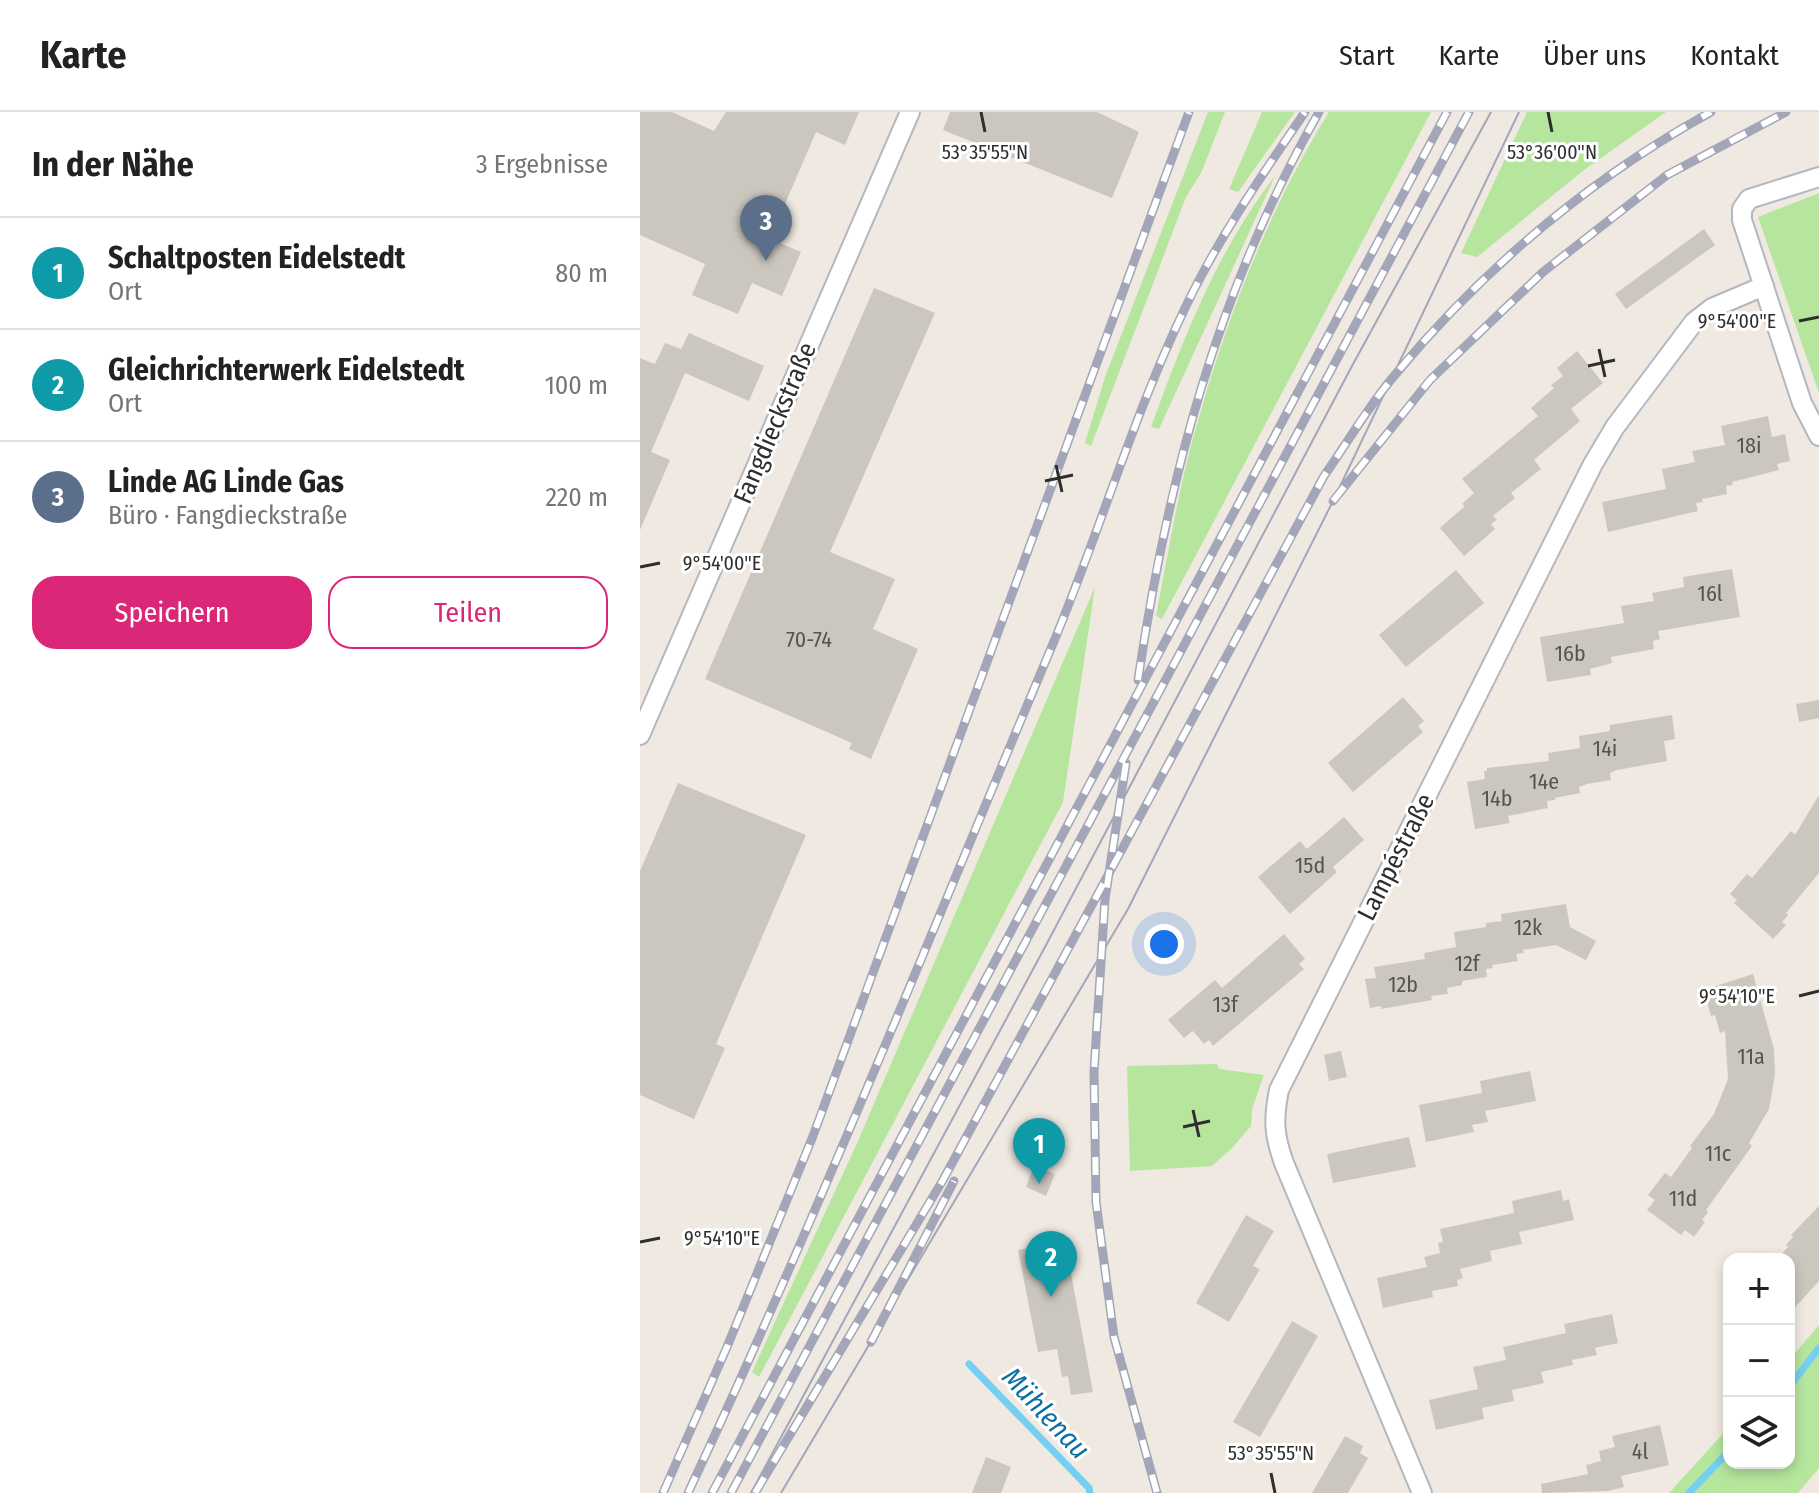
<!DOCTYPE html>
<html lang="de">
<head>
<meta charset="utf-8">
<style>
	:root { --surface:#fff; --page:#f2f2f2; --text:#222; --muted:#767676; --line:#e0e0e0; --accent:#db2777 }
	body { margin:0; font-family:"Fira Sans Condensed",sans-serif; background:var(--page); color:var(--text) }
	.controls { position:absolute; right:24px; bottom:24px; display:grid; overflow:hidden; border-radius:16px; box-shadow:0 4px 12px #0003 }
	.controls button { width:72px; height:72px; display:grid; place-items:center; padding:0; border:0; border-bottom:2px solid var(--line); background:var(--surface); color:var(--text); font:40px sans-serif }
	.you { position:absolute; left:524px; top:832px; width:28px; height:28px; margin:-20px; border:6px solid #fff; border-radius:50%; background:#1a73e8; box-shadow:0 0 0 12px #1a73e833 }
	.badge { display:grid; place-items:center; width:52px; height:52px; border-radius:50%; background:var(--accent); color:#fff; font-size:26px; font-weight:700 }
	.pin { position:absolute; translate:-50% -66px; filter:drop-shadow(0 2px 4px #0008) }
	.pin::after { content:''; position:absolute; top:42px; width:28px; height:24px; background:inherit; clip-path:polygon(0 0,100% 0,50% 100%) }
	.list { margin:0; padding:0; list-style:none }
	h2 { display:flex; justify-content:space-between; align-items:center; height:104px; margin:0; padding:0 32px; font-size:34px }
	h2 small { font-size:26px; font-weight:400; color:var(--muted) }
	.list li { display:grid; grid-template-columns:52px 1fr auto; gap:24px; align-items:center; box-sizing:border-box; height:112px; padding:0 32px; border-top:2px solid var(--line) }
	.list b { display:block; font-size:30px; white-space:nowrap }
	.list p { margin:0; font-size:26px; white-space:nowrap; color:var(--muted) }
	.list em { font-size:26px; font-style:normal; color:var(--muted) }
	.actions { display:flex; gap:16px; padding:24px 32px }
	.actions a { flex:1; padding:18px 0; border:2px solid var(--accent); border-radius:24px; text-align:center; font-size:28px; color:var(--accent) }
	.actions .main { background:var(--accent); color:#fff }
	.icon { flex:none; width:44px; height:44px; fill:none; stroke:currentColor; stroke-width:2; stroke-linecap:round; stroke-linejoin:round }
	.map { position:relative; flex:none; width:1179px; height:1381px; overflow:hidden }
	header { display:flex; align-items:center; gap:48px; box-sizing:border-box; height:112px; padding:0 40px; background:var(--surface); border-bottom:2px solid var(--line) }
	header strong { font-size:38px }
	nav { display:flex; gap:44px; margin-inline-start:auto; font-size:28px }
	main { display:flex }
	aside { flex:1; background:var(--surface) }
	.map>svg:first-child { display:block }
</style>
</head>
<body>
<header>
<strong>Karte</strong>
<nav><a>Start</a><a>Karte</a><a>Über uns</a><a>Kontakt</a></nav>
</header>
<main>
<aside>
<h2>In der Nähe<small>3 Ergebnisse</small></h2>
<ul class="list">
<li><span class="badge" style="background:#0f9aa8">1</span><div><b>Schaltposten Eidelstedt</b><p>Ort</p></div><em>80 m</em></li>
<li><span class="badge" style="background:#0f9aa8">2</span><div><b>Gleichrichterwerk Eidelstedt</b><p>Ort</p></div><em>100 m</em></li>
<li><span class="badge" style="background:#5c6f8a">3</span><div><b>Linde AG Linde Gas</b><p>Büro · Fangdieckstraße</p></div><em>220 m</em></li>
</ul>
<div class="actions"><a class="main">Speichern</a><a>Teilen</a></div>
</aside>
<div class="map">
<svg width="1179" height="1381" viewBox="0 0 1179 1381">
	<rect width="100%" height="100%" fill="#efe9e1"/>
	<g fill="#b6e59e">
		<path d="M568,0H585L562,59L546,85L451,334L445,331L465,265Z"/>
		<path d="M622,0H655L598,80L589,77Z"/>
		<path d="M689,0H791L522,507L516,504C529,437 540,367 560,302C590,197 632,92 689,0Z"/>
		<path d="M887,0H1026L944,58L837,145L821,141Z"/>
		<path d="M635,64L519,317L511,315C543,227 577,139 635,64Z"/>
		<path d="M1179,81V281L1118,105Z"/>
		<path d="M455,475L423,690L119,1265L112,1260L218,1029Z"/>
		<path d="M577,952L579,957L624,963L612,997L611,1014L592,1036L572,1054L490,1059L487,954Z"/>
		<path d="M1179,1213V1356L1158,1381H1029L1089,1315V1351H1149V1248Z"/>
	</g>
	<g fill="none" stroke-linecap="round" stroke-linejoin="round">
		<g stroke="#75cff0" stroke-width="7">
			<path d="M329,1252L449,1376L450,1381"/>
			<path d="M1149,1275L1179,1236"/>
			<path d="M1049,1381L1089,1339"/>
		</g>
	</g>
	<g fill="#cbc7bf">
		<path d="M0,0H32L74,19L86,0H219L205,33L176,20L130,127L161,140L142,184L112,171L98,202L52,183L65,152L0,123Z"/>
		<path d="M310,0H457L499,20L472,86L303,18Z"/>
		<path d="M1064,117L1075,133L986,197L975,182Z"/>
		<path d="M234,176L295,201L190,440L255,467L233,517L278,537L231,647L209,637L212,631L65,567Z"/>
		<path d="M49,221L124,254L109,289L45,261L11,340L30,348L0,418V246L15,252L25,231L41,237Z"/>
		<path d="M937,239L963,271L931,297L940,309L894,348L901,357L871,381L875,386L853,404L857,408L851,412L855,417L824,444L800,416L825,394L822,392L834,381L822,367L898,304L891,296L914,276L911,273L923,264L917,256Z"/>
		<path d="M1128,304L1132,325L1145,322L1150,349L1137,352L1139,358L1092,370L1093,373L1086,374L1087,382L1062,387L1063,390L1056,391L1058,399L968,420L962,390L1026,377L1022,357L1055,350L1052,339L1085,333L1081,314Z"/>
		<path d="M1092,457L1100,505L1018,519L1020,527L1013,529L1014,537L971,545L972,551L950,557L951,563L907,570L900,525L984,511L981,494L1014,489L1012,481L1044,475L1043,465Z"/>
		<path d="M816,458L844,491L766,555L739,523Z"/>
		<path d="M763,585L784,609L778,614L783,620L713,680L688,651Z"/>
		<path d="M1179,588V606L1159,610L1156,592Z"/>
		<path d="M1032,603L1035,627L1024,629L1027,649L977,658L970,661L971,668L947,672L939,675L940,681L915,686V688L907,689L908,696L868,704L870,711L835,717L827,670L845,667L844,659H847V656L909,649L908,641L940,636L939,624L970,619V613Z"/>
		<path d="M38,671L166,723L76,932L85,936L54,1007L0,983V759Z"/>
		<path d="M1179,683V761L1146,801L1148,803L1142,810L1146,813L1133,827L1094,791L1097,788L1090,782L1107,762L1112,766L1151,719L1155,723Z"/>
		<path d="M704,705L724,728L693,755L697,760L650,802L618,765L660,729L667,737Z"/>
		<path d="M926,792L930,815L956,829L946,848L916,833L883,838L884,841L876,842L878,849L852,853L853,856L846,857L847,865L822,869V873L807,876L808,882L791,884L792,888L741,897V894L730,896L725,867L736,866L734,855L785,847L784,841L816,835L814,820L846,815V811L862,809L861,802Z"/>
		<path d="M644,822L665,847L659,852L664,857L573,934L569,928L564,932L553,919L544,926L528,908L575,868L582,876Z"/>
		<path d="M1113,862L1134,937L1135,962L1129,997L1109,1031L1112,1034L1066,1098L1068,1100L1062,1108L1065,1110L1054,1125L1045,1118L1041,1123L1007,1098L1015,1088L1008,1083L1025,1061L1031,1065L1052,1036L1050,1034L1074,1002L1088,967L1085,919L1080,921L1075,903L1071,904L1064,878Z"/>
		<path d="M701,939L707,965L689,969L684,943Z"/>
		<path d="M890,959L896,989L845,999L848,1010L832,1013L834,1020L786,1030L779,993L842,981L840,969Z"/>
		<path d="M769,1025L776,1055L693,1071L687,1042Z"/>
		<path d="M394,1054L415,1062L406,1084L386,1075Z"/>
		<path d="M921,1078L923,1089L929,1087L934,1108L879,1120L882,1132L850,1139L852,1149L820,1157L823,1166L817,1168L818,1174L792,1179L793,1185L743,1196L737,1166L787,1155L784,1145L800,1141L798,1131L803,1130L800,1117L874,1101L872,1089Z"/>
		<path d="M1179,1094V1169L1149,1202V1147H1137L1148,1135L1146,1133L1153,1125L1151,1123Z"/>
		<path d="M606,1103L634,1119L613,1154L620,1157L589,1210L556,1191Z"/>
		<path d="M425,1129L453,1280L431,1283L428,1264L422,1265L417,1237L398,1240L378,1138Z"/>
		<path d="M972,1202L978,1231L955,1236L957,1243L932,1248L933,1253L901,1260L904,1271L872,1278L874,1289L842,1296L844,1307L796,1318L789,1288L838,1277L833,1255L866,1248L863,1235L926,1221L924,1212Z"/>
		<path d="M652,1209L678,1224L620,1325L593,1310Z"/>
		<path d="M1020,1313L1029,1353L981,1364L984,1375L968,1379L902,1381L901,1372L948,1362L946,1353L961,1349L959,1339L975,1335L972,1324Z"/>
		<path d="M705,1324L723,1334L720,1341L728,1346L708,1381H672Z"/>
		<path d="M346,1345L371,1355L361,1381H332Z"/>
	</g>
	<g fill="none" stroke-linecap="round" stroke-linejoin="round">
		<defs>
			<g id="street">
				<path d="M1179,65L1109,87L1102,97V108L1162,291L1179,324"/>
				<path d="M0,623L270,0"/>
				<path d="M782,1381L644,1051C634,1023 633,1008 639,978L953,352L975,315L1054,210L1072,196L1124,174"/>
			</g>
		</defs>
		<use href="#street" stroke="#b4b7c1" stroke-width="22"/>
		<use href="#street" stroke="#fff" stroke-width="18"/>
		<g stroke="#a3a6b8" stroke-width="2">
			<path d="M111,1381L405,835L712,254L851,0"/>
			<path d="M141,1381L488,797L693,389L879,0"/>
		</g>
		<defs>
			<g id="rail">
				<path d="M693,389L790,268L903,160L1027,63L1146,0"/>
				<path d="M498,568C528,366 577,179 679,0"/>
				<path d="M486,651L465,787L454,960L456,1090L474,1225L517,1381"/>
				<path d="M231,1230L314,1069"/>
				<path d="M23,1381L87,1235L173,1024L549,0"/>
				<path d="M48,1381C178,1103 293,817 412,534C459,422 493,304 546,194C579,125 622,63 665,0"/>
				<path d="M72,1381L807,0"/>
				<path d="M91,1381L829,0"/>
				<path d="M115,1381L303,1068L684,364C707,331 728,295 754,264C843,157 949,67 1071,0"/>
			</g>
		</defs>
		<use href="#rail" stroke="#a3a6b8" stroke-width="9"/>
		<use href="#rail" stroke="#fff" stroke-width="6" stroke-dasharray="18" stroke-linecap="butt"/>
	</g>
	<path fill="none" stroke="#2e2e2e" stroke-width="3" d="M341,0L345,20M908,0L912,20M1159,209L1179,205M959,237L965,265M948,254L975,248M416,353L422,380M405,369L433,363M0,455L20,451M1159,884L1179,879M553,998L559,1025M543,1015L570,1009M0,1130L20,1126M631,1361L635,1381"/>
	<g text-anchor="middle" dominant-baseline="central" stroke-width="6" stroke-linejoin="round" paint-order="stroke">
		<g font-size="22" fill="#555452">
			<text x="1109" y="333">18i</text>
			<text x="1070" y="481">16l</text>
			<text x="169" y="527">70-74</text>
			<text x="930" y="541">16b</text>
			<text x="965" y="636">14i</text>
			<text x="904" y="669">14e</text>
			<text x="857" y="686">14b</text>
			<text x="670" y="753">15d</text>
			<text x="888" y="815">12k</text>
			<text x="827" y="851">12f</text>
			<text x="763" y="872">12b</text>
			<text x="585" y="892">13f</text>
			<text x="1111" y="944">11a</text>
			<text x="1078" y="1041">11c</text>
			<text x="1043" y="1086">11d</text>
			<text x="1000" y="1339">4l</text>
		</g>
		<g font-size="26" fill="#2e2e2e" stroke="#fff">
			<text transform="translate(135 311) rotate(-67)">Fangdieckstraße</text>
			<text transform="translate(756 745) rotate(-63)">Lampéstraße</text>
		</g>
		<g font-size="28" font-style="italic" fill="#0d6fa3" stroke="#fff">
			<text transform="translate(406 1301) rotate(47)">Mühlenau</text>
		</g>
	</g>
	<g font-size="20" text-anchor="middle" fill="#2e2e2e" stroke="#fff" stroke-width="6" stroke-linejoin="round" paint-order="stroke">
		<text x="345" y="47">53°35'55"N</text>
		<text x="912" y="47">53°36'00"N</text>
		<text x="1097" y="216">9°54'00"E</text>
		<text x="82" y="458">9°54'00"E</text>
		<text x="1097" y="891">9°54'10"E</text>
		<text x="82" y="1133">9°54'10"E</text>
		<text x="631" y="1348">53°35'55"N</text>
	</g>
</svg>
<div class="controls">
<button>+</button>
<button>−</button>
<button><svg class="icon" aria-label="layers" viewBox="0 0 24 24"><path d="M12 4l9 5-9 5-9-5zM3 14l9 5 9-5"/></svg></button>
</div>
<div class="you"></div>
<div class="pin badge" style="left:399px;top:1072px;background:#0f9aa8">1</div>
<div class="pin badge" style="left:411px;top:1185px;background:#0f9aa8">2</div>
<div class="pin badge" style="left:126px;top:149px;background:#5c6f8a">3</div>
</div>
</main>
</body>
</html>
